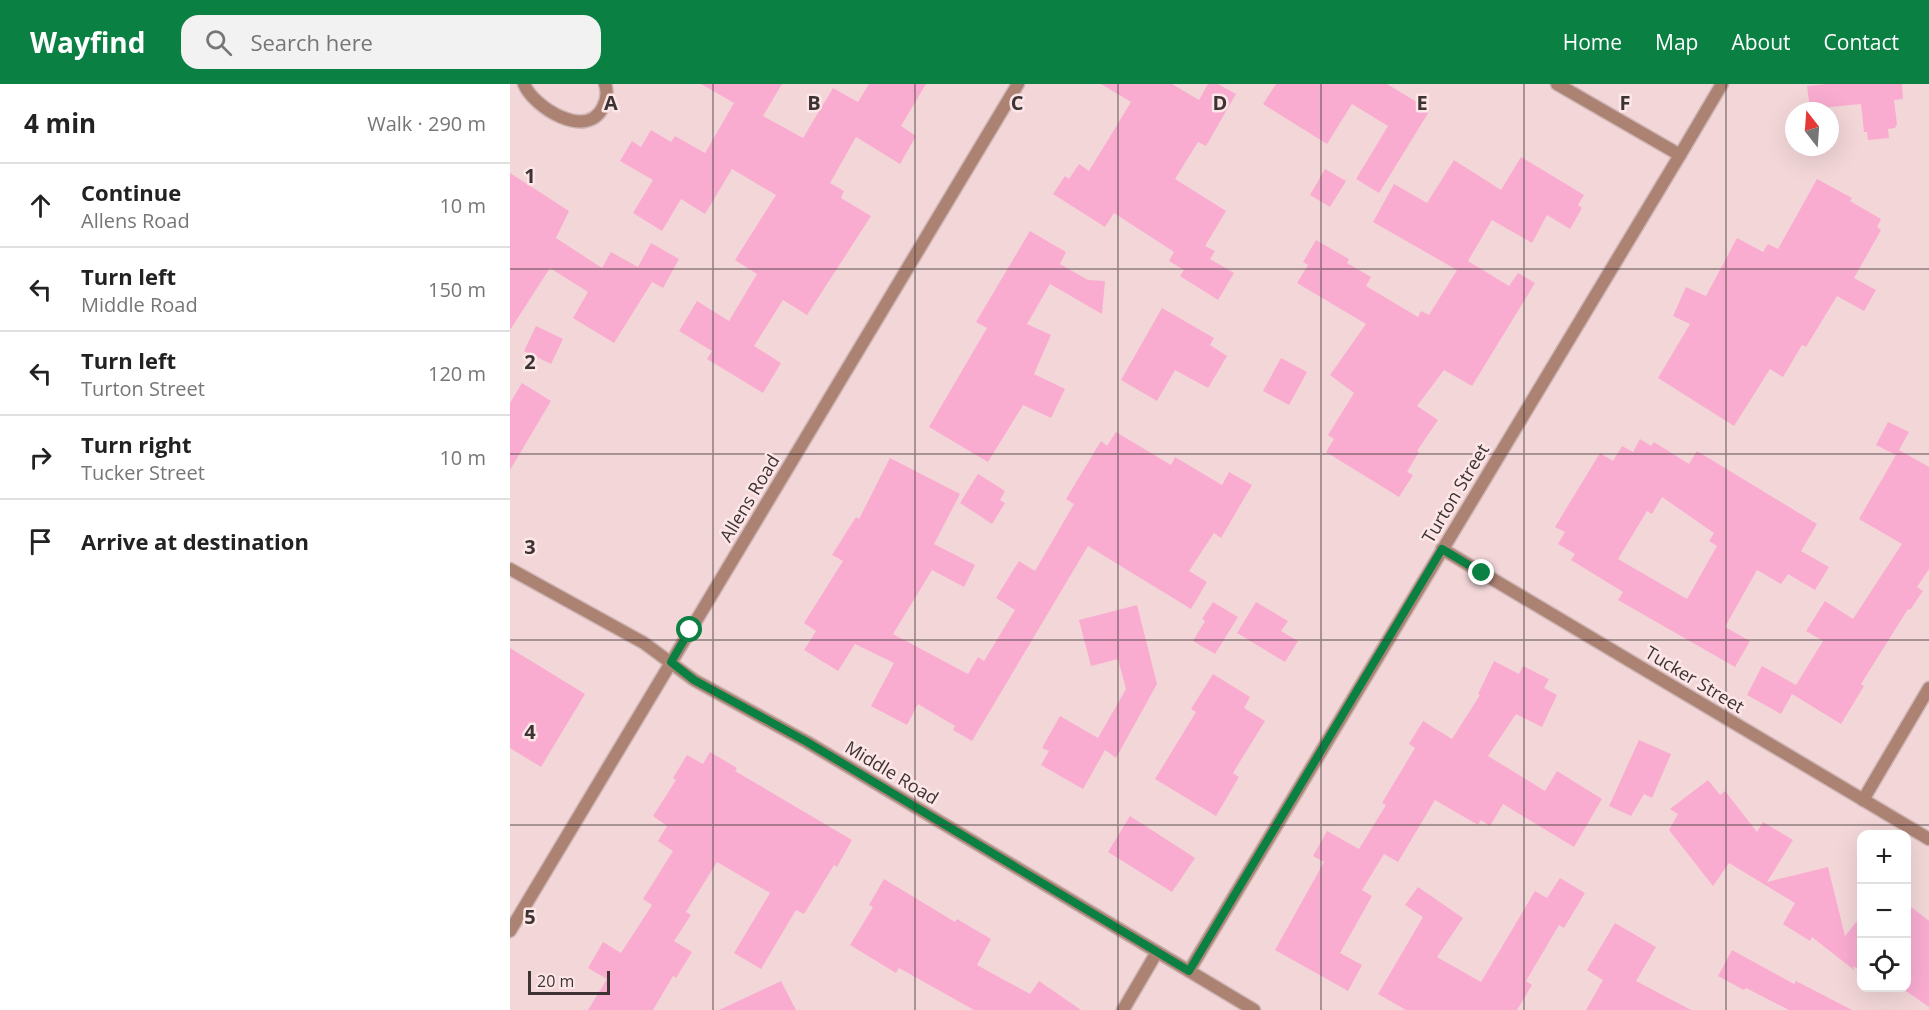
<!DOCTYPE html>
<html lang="en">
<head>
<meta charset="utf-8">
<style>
	:root { --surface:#fff; --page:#f2f2f2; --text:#222; --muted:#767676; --line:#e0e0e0; --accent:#0b8043 }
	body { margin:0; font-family:"Open Sans",sans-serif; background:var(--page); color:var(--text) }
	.controls { position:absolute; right:18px; bottom:18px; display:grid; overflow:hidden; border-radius:12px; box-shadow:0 6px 24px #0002 }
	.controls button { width:54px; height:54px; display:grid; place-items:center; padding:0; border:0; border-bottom:2px solid var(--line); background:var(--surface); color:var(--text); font:30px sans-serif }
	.compass { position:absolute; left:1275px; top:18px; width:54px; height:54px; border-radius:50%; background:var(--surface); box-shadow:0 6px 24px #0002; rotate:343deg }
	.scale { position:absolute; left:18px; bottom:15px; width:82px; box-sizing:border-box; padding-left:6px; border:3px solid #3d3333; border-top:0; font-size:16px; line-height:21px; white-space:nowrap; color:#3d3333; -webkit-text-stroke:4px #fde6e7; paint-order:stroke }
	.stop { position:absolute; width:18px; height:18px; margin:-14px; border:4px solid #0b8043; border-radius:50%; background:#fff }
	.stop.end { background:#0b8043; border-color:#fff; box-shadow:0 2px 6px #0008 }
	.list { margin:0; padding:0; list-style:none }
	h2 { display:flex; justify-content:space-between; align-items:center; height:78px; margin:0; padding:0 24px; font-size:26px }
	h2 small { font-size:20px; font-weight:400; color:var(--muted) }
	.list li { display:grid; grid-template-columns:39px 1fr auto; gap:18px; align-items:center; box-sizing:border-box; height:84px; padding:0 24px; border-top:2px solid var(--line) }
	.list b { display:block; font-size:22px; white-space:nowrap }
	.list p { margin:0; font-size:20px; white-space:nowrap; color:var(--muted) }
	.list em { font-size:20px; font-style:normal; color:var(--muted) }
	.icon { flex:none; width:33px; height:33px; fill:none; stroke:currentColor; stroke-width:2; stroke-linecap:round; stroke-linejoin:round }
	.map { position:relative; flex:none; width:1419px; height:926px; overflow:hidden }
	header { display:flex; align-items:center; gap:36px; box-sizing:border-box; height:84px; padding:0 30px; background:var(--accent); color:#fff }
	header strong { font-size:28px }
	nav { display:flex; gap:33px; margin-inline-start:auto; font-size:21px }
	.search { width:420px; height:54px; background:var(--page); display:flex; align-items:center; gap:15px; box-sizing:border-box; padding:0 21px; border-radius:18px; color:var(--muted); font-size:22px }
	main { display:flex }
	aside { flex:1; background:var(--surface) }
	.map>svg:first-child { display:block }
</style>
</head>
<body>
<header>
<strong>Wayfind</strong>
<div class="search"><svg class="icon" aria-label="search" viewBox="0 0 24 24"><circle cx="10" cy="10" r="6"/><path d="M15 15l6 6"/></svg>Search here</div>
<nav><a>Home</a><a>Map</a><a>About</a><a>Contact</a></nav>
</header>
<main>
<aside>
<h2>4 min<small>Walk · 290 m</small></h2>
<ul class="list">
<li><svg class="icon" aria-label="ahead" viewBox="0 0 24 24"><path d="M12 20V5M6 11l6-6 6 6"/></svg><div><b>Continue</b><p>Allens Road</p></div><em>10 m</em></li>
<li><svg class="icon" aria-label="left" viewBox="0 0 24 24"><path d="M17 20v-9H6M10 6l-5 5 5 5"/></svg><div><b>Turn left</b><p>Middle Road</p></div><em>150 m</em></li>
<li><svg class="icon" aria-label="left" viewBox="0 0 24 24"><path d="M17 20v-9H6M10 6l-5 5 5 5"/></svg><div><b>Turn left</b><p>Turton Street</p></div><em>120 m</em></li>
<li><svg class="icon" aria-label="right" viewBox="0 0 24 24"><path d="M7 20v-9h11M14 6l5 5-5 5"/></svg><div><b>Turn right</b><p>Tucker Street</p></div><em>10 m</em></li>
<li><svg class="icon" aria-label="arrive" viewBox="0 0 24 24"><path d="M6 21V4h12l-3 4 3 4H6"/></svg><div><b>Arrive at destination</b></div></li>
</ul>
</aside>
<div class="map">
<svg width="1419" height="926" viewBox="0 0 1419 926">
	<rect width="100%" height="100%" fill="#f3d7d8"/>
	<g fill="#f9acd0" fill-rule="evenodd">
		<path d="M191,0H272L253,32L293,54L323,4L348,18L359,0H416L391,42L406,52L390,80L346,53L320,99L334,107L331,114L361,132L297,231L273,216L244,262L271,279L253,309L197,275L202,267L169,247L187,217L219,237L247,190L225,176L266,111L222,85L195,130L171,115L152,147L123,129L143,96L110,77L122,57L131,63L141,46L161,58L165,52L195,69L224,19Z"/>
		<path d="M591,0H662L689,16L698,0H708L726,10L696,62L688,58L665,95L716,127L695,162L705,167L700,175L724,189L708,216L670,192L674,186L659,177L664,168L604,129L595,143L543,110L555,92L559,95L569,80L579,87L621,18Z"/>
		<path d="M766,0H877L920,26L869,109L846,95L878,42L842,20L817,60L753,20Z"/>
		<path d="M1317,0H1392L1393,15L1384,16L1387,40L1385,44L1378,45L1379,54L1358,56L1357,48H1354L1351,20L1300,25L1297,2Z"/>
		<path d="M1011,73L1074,111L1068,121L1072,124L1060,145L1037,131L1022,159L982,136L958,177L999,202L1008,189L1025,199L962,302L934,286L907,322L928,336L907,367L909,368L897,388L903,391L889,413L816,368L824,355L818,351L844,309L820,291L856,240L787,199L798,181L793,178L806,156L839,175L837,179L861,193L856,202L908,233L911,227L919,231L947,186L863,138L884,100L917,119L944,76L991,106Z"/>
		<path d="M815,85L836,97L820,123L800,111Z"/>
		<path d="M0,89L59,127L46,154L92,184L101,168L128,183L141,159L169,175L153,204L142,198L104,259L63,234L78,208L40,184L0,246Z"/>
		<path d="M1307,95L1342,114L1340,117L1371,135L1367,143L1371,146L1344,194L1366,206L1354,227L1327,212L1296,263L1292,261L1273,293L1260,285L1224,342L1148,294L1180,240L1163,232L1176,203L1196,212L1227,154L1253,168L1258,160L1268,165Z"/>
		<path d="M520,147L556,168L550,180L578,196L595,197L592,230L540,200L517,240L541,251L524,290L555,305L541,334L513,321L478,378L419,343L477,244L466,238Z"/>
		<path d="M652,224L704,254L700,261L717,272L698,304L665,286L647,317L611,296Z"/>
		<path d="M26,242L53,255L41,280L14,267Z"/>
		<path d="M771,274L797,288L779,321L753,307Z"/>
		<path d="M12,299L41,317L0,386V319Z"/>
		<path d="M1378,338L1399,348L1389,366L1419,383V485L1407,503L1413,507L1400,526L1398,525L1351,600L1354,602L1331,640L1282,610L1271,630L1237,611L1252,582L1286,601L1313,557L1296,547L1315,517L1343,535L1392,460L1349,435L1386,371L1366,361Z"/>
		<path d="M606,348L661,381L665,373L712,401L719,388L742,401L711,454L704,449L679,487L697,498L681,525L578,462L462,657L443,646L445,642L408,620L397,641L361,622L384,579L345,560L328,587L294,566L306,547L294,539L333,477L322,471L346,433L349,435L380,374L450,410L424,460L465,481L454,503L422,486L383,550L458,590L468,573L474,577L505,526L486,514L509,477L525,487L564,420L556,415L591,357L597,362Z"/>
		<path d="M1130,355L1141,362L1144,358L1179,380L1187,367L1307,440L1291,467L1319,483L1305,506L1278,490L1271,500L1247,486L1215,543L1240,557L1225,583L1108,516L1113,508L1061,476L1065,470L1048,460L1055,448L1045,443L1090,369L1103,377L1112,362L1123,368ZM1152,413L1204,449L1199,457L1207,462L1177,515L1108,475L1137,427L1142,430Z"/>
		<path d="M468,390L495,407L490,416L495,419L482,440L450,419Z"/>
		<path d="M703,518L728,533L705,570L683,557L695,537L692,535Z"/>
		<path d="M746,518L778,537L771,547L788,557L775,578L727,549Z"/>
		<path d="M627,521L647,600L606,674L595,666L573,705L531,681L539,667L532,664L550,632L588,654L616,605L608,575L581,582L569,536Z"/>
		<path d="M0,564L75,610L31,683L0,664Z"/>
		<path d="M984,577L1009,590L1013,582L1039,595L1034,604L1047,611L1032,643L1006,630L978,672L1035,707L1047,687L1092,715L1064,763L993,720L980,742L971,736L968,741L925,716L888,778L874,770L852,806L862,812L830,869L852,881L838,907L765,866L814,778L803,772L817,747L849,765L876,721L872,719L905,664L899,660L913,637L942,655L970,611L968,610Z"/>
		<path d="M703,590L740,613L734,624L755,637L723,689L729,693L706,732L645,695L686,628L681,625Z"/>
		<path d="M1129,656L1161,670L1142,714L1134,710L1121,732L1099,722Z"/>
		<path d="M200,668L227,684L225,687L342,756L327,783L324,781L294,830L286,826L251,885L224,869L260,809L207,778L176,828L181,831L164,857L182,868L166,894L163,892L143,926H78L97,895L78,884L93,858L111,869L142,821L133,815L163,767L148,757L157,742L143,732L166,696L163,694L177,671L193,680Z"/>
		<path d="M1198,696L1210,711L1215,707L1247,748L1253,738L1283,756L1257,798L1318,783L1335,852L1352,831V887L1343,882L1344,886L1302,853L1300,857L1273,840L1285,819L1219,779L1203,802L1159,746L1168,730L1160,725Z"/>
		<path d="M620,732L685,774L662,808L598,768Z"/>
		<path d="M1050,794L1075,809L1054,844L1049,841L1016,897L1022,901L1007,926H896L868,910L913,833L895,821L908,803L953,834L927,873L971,898L1025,807L1037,814Z"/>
		<path d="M374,795L445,838L447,835L481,855L467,881L520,910L529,897L571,926H464L389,884L386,889L340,861L363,823L359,821Z"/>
		<path d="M1396,819L1419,837V923L1396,907Z"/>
		<path d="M1105,839L1146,863L1126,897L1181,926H1076L1093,896L1077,886Z"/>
		<path d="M1222,866L1284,900L1286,897L1342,926H1279L1236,904L1234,906L1208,892Z"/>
		<path d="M271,897L286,926H209Z"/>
	</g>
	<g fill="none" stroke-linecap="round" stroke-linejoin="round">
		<defs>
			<g id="street">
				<path d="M14,0C23,23 77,57 93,23C97,15 98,8 95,0"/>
				<path d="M1170,71L1212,0"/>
				<path d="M932,465L1419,755"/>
				<path d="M0,485L134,559L184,596L297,658L744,926"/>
				<path d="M1353,716L1419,604"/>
				<path d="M0,847L508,0"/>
				<path d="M679,887L1170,71L1047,0"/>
				<path d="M613,926L647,868"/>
			</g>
		</defs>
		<use href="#street" stroke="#cfb6b7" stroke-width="15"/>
		<use href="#street" stroke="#ac8273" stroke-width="12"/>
	</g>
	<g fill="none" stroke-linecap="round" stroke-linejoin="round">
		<path stroke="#0b8043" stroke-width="8" d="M180,546L161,578L184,596L297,658L679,887L932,465L972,489"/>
	</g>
	<path fill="none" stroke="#3d3333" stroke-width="1.5" stroke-opacity="0.55" d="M203,0V926M405,0V926M608,0V926M811,0V926M1014,0V926M1216,0V926M0,185H1419M0,370H1419M0,556H1419M0,741H1419"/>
	<g text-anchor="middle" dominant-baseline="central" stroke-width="5" stroke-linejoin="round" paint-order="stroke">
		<g font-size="18" fill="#3d3333" stroke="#fde6e7">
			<text transform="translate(945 409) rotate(-59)">Turton Street</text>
			<text transform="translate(239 414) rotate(-59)">Allens Road</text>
			<text transform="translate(1185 595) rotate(31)">Tucker Street</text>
			<text transform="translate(382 688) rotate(31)">Middle Road</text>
		</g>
	</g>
	<g font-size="20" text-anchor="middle" font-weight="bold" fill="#3d3333" stroke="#fde6e7" stroke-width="5" stroke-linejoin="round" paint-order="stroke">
		<text x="101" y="26">A</text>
		<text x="304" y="26">B</text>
		<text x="507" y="26">C</text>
		<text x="710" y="26">D</text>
		<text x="912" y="26">E</text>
		<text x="1115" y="26">F</text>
		<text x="20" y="99">1</text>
		<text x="20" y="285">2</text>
		<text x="20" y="470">3</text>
		<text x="20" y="655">4</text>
		<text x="20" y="840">5</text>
	</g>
</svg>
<div class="controls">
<button>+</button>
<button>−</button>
<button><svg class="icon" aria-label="locate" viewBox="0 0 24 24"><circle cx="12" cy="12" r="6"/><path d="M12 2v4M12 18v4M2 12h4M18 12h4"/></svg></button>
</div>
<svg class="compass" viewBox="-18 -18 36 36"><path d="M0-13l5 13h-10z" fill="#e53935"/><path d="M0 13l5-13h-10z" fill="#767676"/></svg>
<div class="scale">20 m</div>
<div class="stop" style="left:180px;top:546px"></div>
<div class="stop end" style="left:972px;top:489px"></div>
</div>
</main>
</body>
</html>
